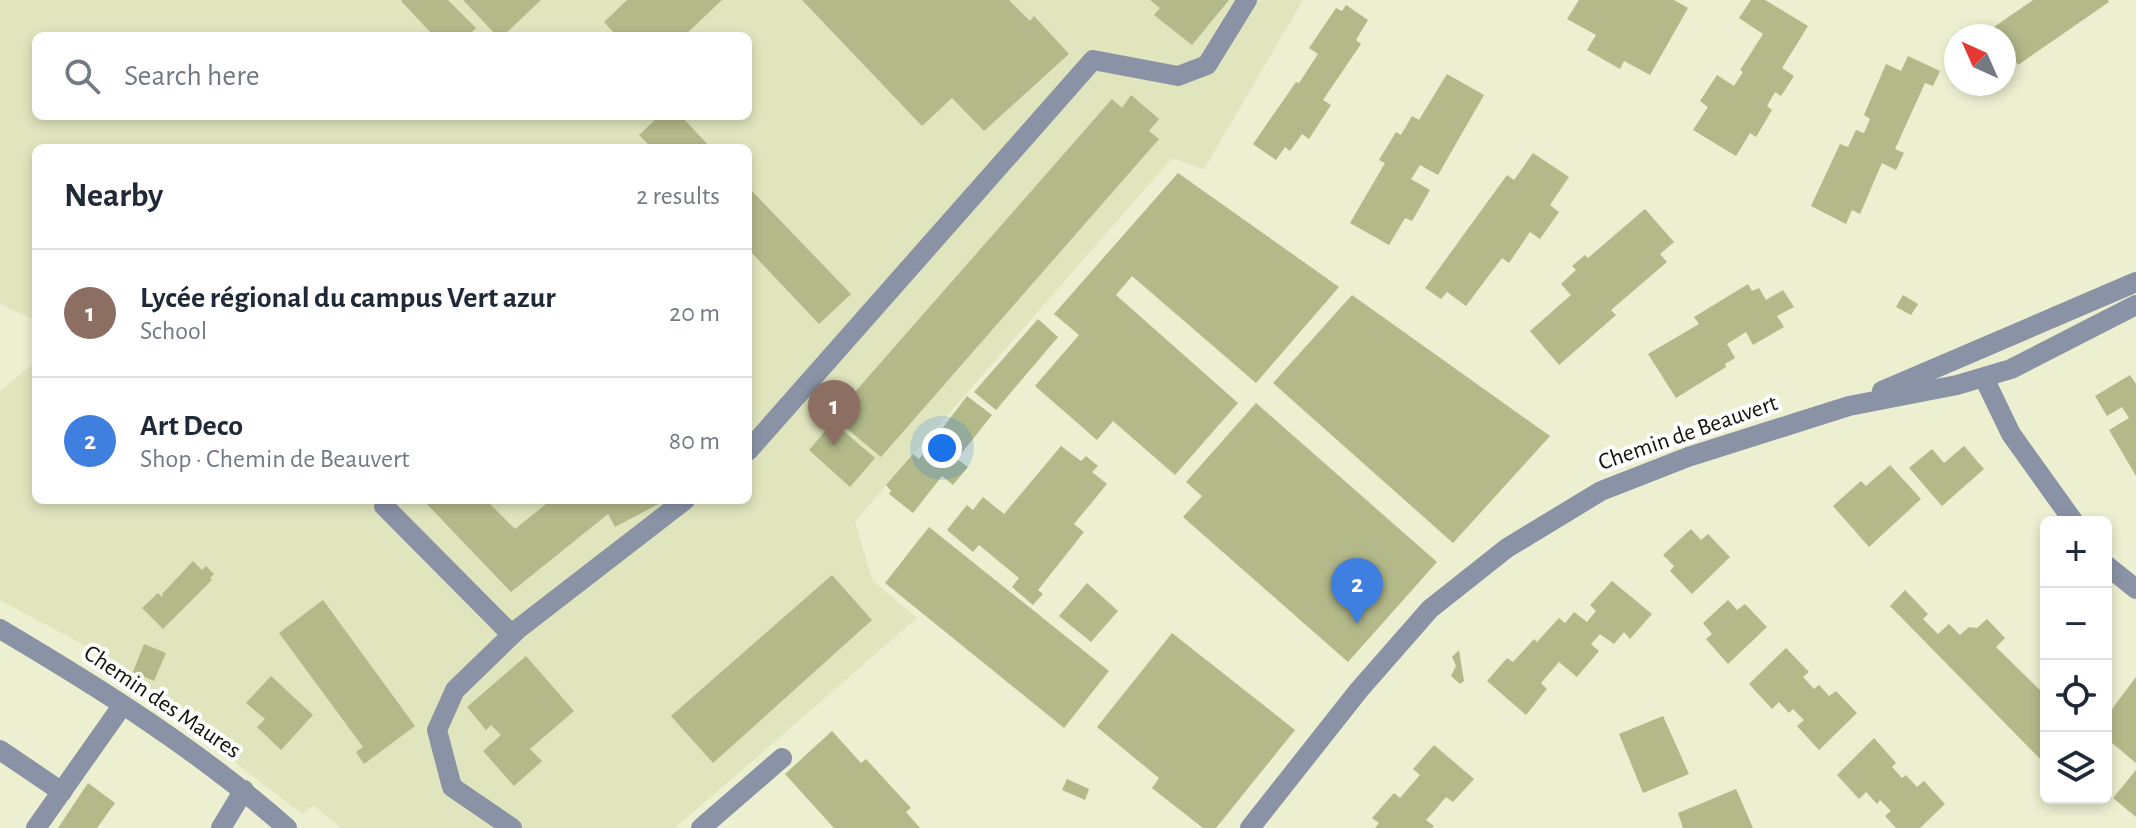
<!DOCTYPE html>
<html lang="en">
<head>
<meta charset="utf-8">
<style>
	:root { --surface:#fff; --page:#f6f6f7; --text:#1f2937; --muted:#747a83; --line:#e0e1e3; --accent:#2566d3 }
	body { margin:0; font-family:"Alegreya Sans",sans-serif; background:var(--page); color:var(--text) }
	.controls { position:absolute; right:24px; bottom:24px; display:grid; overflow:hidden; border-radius:12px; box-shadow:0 4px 12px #0003 }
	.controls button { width:72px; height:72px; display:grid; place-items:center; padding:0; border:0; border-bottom:2px solid var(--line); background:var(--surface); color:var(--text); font:40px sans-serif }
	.compass { position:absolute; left:1944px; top:24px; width:72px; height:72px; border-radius:50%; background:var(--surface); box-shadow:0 4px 12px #0003; rotate:315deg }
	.you { position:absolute; left:942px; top:448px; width:28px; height:28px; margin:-20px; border:6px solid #fff; border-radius:50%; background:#1a73e8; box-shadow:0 0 0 12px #1a73e833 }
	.badge { display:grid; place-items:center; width:52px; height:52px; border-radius:50%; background:var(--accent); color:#fff; font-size:26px; font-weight:700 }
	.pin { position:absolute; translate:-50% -66px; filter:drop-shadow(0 2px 4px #0008) }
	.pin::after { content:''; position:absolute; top:42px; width:28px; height:24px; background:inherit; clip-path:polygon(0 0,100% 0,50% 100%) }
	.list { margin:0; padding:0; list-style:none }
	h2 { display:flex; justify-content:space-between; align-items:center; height:104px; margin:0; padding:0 32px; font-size:34px }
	h2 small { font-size:26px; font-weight:400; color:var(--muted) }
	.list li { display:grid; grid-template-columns:52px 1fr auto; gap:24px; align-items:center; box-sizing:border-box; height:128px; padding:0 32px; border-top:2px solid var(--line) }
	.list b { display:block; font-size:30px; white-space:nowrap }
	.list p { margin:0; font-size:26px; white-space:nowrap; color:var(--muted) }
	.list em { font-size:26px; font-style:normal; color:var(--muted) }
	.icon { flex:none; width:44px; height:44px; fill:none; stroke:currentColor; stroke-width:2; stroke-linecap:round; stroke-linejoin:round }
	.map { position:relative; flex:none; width:2136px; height:828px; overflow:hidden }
	.search { position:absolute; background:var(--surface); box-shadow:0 4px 12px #0003; left:32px; top:32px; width:720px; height:88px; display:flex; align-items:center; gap:20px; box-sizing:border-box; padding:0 28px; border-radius:12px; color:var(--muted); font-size:30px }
	.panel { position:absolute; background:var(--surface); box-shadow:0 4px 12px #0003; left:32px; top:144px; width:720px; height:360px; border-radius:12px }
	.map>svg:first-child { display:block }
</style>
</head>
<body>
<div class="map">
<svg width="2136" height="828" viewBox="0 0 2136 828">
	<rect width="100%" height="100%" fill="#ecefd0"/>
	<path fill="#e0e5be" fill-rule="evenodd" d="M0,0H1303L1204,169L1172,158L855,521L872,580L917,618L675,828H341L313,805L302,814L82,644L0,600V391L36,361V500H748V148H36V321L0,304ZM36,36H748V116H36Z"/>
	<g fill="#b3b989">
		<path d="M403,0H448L476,28L468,36H434L401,1Z"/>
		<path d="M463,0H541L503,36H497Z"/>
		<path d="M627,0H722L684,36H617L604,22Z"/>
		<path d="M802,0H1009L1030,21L1034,16L1069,54L984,131L952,98L922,126Z"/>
		<path d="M1150,0H1229L1192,45L1154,15L1160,8Z"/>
		<path d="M1579,0H1674L1688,8L1650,75L1624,61L1620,69L1587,50L1596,35L1567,19Z"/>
		<path d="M1751,0H1765L1808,26L1782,68L1794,76L1781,96L1775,92L1767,106L1772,110L1756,137L1750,133L1736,156L1693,130L1708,107L1700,101L1717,75L1734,86L1743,72L1740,70L1763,34L1739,18Z"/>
		<path d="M2033,0H2108L2109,2L2018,65L2004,41V36H1981Z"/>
		<path d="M1346,5L1368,20L1356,40L1361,44L1323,100L1331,105L1309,139L1302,134L1290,151L1285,147L1276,160L1253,144L1296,82L1299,83L1318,54L1309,48L1336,8L1342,11Z"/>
		<path d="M1908,56L1940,71L1933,86L1925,83L1895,149L1904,153L1896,170L1882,163L1860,214L1852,210L1846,224L1811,206L1840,144L1848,147L1856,130L1864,133L1870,119L1864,115L1886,64L1901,71Z"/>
		<path d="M1447,74L1484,95L1438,175L1420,165L1411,179L1430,190L1412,221L1405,218L1389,245L1350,223L1385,163L1379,160L1396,132L1401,135L1412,116L1419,120Z"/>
		<path d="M1131,95L1159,119L1149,131L1159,139L881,457L833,417L1112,99L1122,108Z"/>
		<path d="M659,116H681L711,148H652L639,135Z"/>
		<path d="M1533,153L1569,177L1550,205L1559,212L1540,239L1530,232L1509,263L1502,258L1466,306L1447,292L1441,299L1425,288L1507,175L1514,180Z"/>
		<path d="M1178,173L1339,287L1256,383L1132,276L1116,295L1238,403L1175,475L1113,421L1097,440L1035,386L1079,335L1054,314Z"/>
		<path d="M748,187L851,294L819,324L748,249Z"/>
		<path d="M1645,209L1674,242L1660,254L1667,262L1611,310L1616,315L1559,365L1530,331L1571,295L1561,284L1576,270L1572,266L1585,255L1588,258Z"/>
		<path d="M1748,284L1752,291L1759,288L1766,300L1783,290L1794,307L1777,316L1784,327L1753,345L1746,332L1727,344L1735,358L1725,364L1726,367L1676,398L1648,354L1699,324L1694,317Z"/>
		<path d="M1352,295L1550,436L1453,543L1273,383Z"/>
		<path d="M1903,295L1918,304L1911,315L1896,307Z"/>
		<path d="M1038,319L1058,337L996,410L974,392Z"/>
		<path d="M2130,375L2136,384V476L2109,430L2129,418L2122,407L2107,416L2095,396Z"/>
		<path d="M967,396L992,415L957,459L968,467L953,485L942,476L913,513L889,494L891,491L886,485L913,454L919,459Z"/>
		<path d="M1256,403L1437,562L1348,662L1183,517L1202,496L1186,482Z"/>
		<path d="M833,422L875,458L850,487L809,450Z"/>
		<path d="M1061,446L1081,461L1086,456L1098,466L1092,472L1107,484L1074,524L1084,532L1038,590L1043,594L1033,605L1012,587L1019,578L979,545L973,552L947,530L967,505L973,510L983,497L1004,514Z"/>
		<path d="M1964,446L1984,469L1942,506L1909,468L1932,449L1944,463Z"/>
		<path d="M1890,465L1921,499L1869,547L1833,506L1861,481L1866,486Z"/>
		<path d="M423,500H486L515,529L551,500H666L615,527L608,514L511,592Z"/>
		<path d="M929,527L1109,671L1064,728L885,583Z"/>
		<path d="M1691,529L1701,540L1708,534L1730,557L1692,594L1670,571L1674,566L1663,555Z"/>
		<path d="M193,561L202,570L206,566L214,574L210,578L212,580L163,629L142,608L158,593L162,597L163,593Z"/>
		<path d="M832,575L872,620L713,763L671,716Z"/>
		<path d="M1612,581L1652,614L1630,639L1624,632L1614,644L1600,634L1591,644L1599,651L1577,677L1559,662L1541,683L1547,689L1526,715L1487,681L1507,658L1513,662L1534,639L1537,642L1559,618L1565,623L1574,612L1587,622L1596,611L1590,605Z"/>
		<path d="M1087,583L1118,611L1091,642L1059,616Z"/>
		<path d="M1905,590L1928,614L1923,619L1938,634L1949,624L1960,635L1969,627L1977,628L1987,619L2005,638L1996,647L2046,696V765L1890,606Z"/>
		<path d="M323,600L415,726L364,764L356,752L363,747L279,633Z"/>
		<path d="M1728,600L1737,610L1745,604L1767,627L1728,664L1706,639L1712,634L1703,623Z"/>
		<path d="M1172,633L1295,730L1216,828H1203L1152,788L1159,778L1097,727Z"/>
		<path d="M144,644L166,653L154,681L133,672Z"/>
		<path d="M1786,648L1809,672L1803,677L1814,689L1819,685L1829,696L1836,691L1857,713L1819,750L1797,726L1804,720L1793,709L1789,713L1779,702L1772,709L1749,684Z"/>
		<path d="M1459,650L1464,681L1460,684L1451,676L1456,666L1452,657Z"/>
		<path d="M526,656L574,711L530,749L542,761L514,786L483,751L501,735L491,725L486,730L467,707Z"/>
		<path d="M271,676L313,715L281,750L257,727L265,719L246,703Z"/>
		<path d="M2136,677V763L2106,738V717Z"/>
		<path d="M1663,716L1689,774L1643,793L1619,734Z"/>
		<path d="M832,731L861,763L866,759L911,808L906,812L920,828H834L785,774Z"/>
		<path d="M1874,738L1896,763L1892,767L1902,778L1906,775L1917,787L1924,781L1945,804L1920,828H1896L1885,816L1891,811L1880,800L1877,804L1866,792L1859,799L1837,775Z"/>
		<path d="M1434,745L1474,779L1453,802L1446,797L1436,809L1426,820L1434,826L1432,828H1375L1379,823L1372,818L1394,793L1400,798L1420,775L1413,769Z"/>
		<path d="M2136,770V817L2113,798Z"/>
		<path d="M1067,779L1089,789L1085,800L1062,790Z"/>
		<path d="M88,783L115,803L97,828H58Z"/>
		<path d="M1736,789L1753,828H1683L1678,813Z"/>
	</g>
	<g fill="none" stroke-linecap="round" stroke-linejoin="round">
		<g stroke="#8993a5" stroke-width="20">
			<path d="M748,451L1093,60L1178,76L1207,65L1247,0"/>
			<path d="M384,506L512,635"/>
			<path d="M0,750L62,792"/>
			<path d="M36,828L122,706"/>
			<path d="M221,828L244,790"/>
			<path d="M512,828L452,787L437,730L455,690L518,629L685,500"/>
			<path d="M701,828L782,758"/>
		</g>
		<g stroke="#8993a5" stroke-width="20">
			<path d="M1984,378L2011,434L2074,522"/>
			<path d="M1882,391L2136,282"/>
			<path d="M2106,565L2136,589"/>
			<path d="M0,629C100,688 200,751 287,828"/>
			<path d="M1250,828L1359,690L1430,609L1507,548L1601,491L1688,457L1849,406L1957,385L2011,369L2136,305"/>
		</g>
	</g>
	<g text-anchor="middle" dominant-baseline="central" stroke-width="8" stroke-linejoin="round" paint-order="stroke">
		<g font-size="24" fill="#131409" stroke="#fff">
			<text transform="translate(1688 433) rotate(-19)">Chemin de Beauvert</text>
			<text transform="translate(162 702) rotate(34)">Chemin des Maures</text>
		</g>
	</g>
</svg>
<div class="controls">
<button>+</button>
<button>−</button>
<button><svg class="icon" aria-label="locate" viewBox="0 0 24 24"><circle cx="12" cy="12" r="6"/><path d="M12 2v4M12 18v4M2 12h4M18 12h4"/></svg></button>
<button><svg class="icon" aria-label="layers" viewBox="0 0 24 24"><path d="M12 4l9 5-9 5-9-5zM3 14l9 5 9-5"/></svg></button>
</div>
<svg class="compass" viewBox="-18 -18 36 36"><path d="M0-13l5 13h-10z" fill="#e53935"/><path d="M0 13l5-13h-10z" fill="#747a83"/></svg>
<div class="you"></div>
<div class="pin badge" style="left:834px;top:446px;background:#8d6e63">1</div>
<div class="pin badge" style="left:1357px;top:624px;background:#3f7fe0">2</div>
<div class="search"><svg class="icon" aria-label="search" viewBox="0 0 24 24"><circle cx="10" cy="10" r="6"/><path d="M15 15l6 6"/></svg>Search here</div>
<section class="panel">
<h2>Nearby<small>2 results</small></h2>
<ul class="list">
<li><span class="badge" style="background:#8d6e63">1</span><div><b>Lycée régional du campus Vert azur</b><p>School</p></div><em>20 m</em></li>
<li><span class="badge" style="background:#3f7fe0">2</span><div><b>Art Deco</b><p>Shop · Chemin de Beauvert</p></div><em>80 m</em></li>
</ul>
</section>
</div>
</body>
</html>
